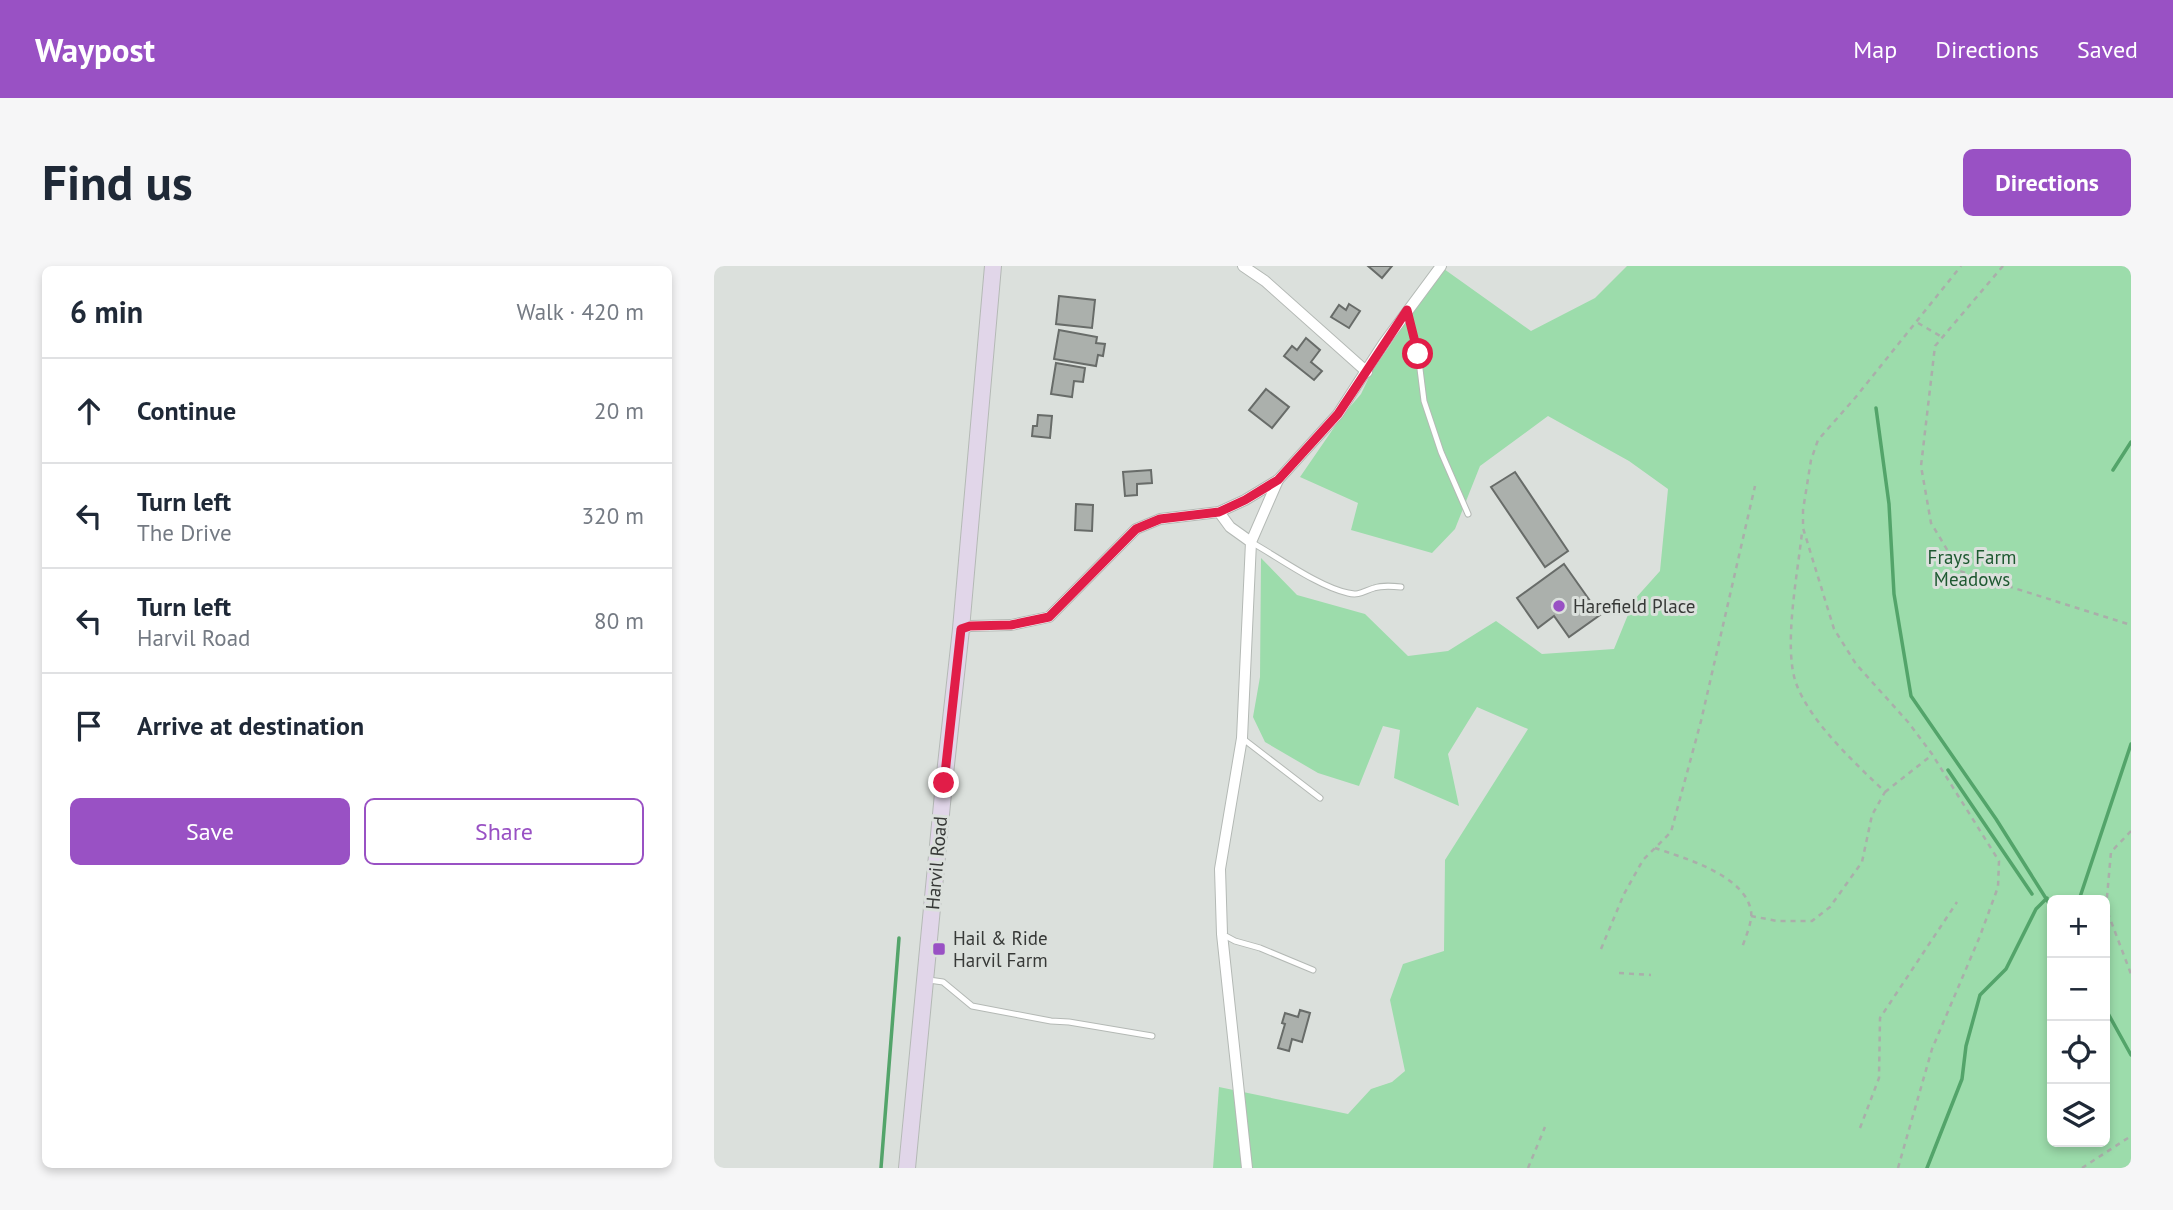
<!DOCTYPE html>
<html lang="en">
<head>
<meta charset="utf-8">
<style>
	:root { --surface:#fff; --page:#f6f6f7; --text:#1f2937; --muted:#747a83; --line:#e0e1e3; --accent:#9951c4 }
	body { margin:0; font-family:"PT Sans",sans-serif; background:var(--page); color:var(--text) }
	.controls { position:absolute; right:21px; bottom:21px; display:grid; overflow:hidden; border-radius:10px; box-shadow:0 4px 10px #0003 }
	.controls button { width:63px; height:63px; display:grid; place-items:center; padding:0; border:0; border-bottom:2px solid var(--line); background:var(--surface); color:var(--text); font:35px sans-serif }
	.stop { position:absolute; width:21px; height:21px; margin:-16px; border:5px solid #e11d48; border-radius:50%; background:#fff }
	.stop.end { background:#e11d48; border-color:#fff; box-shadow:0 2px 7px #0008 }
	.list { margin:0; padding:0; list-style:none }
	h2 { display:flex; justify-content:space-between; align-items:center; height:91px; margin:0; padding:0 28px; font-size:30px }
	h2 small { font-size:23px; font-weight:400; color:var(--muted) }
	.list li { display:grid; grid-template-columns:46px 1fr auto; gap:21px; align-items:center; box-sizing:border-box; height:105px; padding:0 28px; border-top:2px solid var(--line) }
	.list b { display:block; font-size:26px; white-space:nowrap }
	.list p { margin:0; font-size:23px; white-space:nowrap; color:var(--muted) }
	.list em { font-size:23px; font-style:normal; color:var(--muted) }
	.actions { display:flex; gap:14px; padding:21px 28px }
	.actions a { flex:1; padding:16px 0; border:2px solid var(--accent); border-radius:10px; text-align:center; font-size:24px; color:var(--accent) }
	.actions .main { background:var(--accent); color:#fff }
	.icon { flex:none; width:38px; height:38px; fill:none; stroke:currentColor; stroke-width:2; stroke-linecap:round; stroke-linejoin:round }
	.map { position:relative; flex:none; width:1417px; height:902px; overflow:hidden; border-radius:10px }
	header { display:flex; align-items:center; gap:42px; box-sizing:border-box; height:98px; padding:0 35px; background:var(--accent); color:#fff }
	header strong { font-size:33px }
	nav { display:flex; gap:38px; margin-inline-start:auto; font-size:24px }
	.intro { display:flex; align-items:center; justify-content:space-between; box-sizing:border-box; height:168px; padding:0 42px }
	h1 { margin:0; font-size:49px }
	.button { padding:18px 32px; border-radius:10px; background:var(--accent); color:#fff; font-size:24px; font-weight:700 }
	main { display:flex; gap:42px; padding:0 42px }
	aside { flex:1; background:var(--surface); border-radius:10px; box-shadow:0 4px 10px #0003 }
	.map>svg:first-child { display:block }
</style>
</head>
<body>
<header>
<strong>Waypost</strong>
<nav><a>Map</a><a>Directions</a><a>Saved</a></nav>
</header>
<div class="intro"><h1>Find us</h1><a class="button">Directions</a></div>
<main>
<aside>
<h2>6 min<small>Walk · 420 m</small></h2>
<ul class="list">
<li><svg class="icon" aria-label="ahead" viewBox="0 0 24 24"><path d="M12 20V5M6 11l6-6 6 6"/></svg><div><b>Continue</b></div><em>20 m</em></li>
<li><svg class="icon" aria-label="left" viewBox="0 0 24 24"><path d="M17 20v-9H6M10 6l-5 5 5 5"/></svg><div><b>Turn left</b><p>The Drive</p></div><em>320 m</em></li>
<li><svg class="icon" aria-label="left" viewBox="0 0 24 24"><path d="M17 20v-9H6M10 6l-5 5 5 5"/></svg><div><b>Turn left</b><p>Harvil Road</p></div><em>80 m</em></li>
<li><svg class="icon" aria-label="arrive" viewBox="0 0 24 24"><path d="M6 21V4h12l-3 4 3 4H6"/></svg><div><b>Arrive at destination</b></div></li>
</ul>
<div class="actions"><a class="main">Save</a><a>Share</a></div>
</aside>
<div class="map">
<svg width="1417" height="902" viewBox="0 0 1417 902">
	<rect width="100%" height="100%" fill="#dbe0dc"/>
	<path fill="#9cdcab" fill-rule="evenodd" d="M913,0H1417V902H499L505,821L634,848L657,823L678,816L691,805L676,734L689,698L730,685L731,594L814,463L763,441L734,488L745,540L680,512L686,464L669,460L645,520L604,507L551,476L539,451L546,411L547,292L583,329L651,348L694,390L734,385L782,355L828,388L900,383L920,334L946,305L954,223L915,195L834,150L766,200L741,263L718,287L637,264L644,237L586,211L628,150L647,128L657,107L709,31L730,3L817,65L881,32ZM1338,634H1391V876H1338Z"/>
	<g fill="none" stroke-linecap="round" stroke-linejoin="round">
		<g stroke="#53a46a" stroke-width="3.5">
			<path d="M1162,142L1175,238L1180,328L1197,430L1282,553L1338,642"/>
			<path d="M1399,204L1417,176"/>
			<path d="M1234,504L1318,628"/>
			<path d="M1365,634L1417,478"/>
			<path d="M1391,742L1417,789"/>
			<path d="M167,902L185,672"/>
			<path d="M1213,902L1248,813L1252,780L1266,729L1292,703L1322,643L1333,632"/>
		</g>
	</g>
	<g fill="#abb0ac" stroke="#686c69" stroke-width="2">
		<path d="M654,0H678L668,12Z"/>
		<path d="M345,30L381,34L378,62L342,58Z"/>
		<path d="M635,38L646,45L635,62L617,51L625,39L632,44Z"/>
		<path d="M345,64L383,71L382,77L391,78L389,90L384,89L382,100L340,93Z"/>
		<path d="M592,72L606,84L597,96L608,105L600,114L570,90L578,80L583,84Z"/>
		<path d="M342,97L371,102L369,116L360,115L358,131L337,128Z"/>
		<path d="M552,123L575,141L558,162L535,144Z"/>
		<path d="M324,149L338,150L336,172L318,170L319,160H323Z"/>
		<path d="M437,204L438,217L423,218V229L411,230L409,206Z"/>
		<path d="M801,206L854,285L831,301L777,221Z"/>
		<path d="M362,238L379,239L378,265L361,264Z"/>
		<path d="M850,298L886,349L855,371L840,350L824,362L803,332Z"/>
		<path d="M586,744L596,747L588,776L578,773L575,785L564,782L571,758L568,757L571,747L584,751Z"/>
	</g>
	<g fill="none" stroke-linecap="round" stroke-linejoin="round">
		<defs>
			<g id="lane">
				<path d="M694,47L704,87L710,135L727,186L754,248"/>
				<path d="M537,276C564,291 605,321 634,327C645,330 650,325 660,322C669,319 678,320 687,321"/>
				<path d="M528,472L606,532"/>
				<path d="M508,668L521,675L546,682L599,704"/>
				<path d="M215,714L229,716L258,740L337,755L355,756L438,770"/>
			</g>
			<g id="street">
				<path d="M529,0L551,15L653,106"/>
				<path d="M505,246L516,261L537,276"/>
				<path d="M247,363L256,360L297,359L335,351L422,263L446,253L505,246L531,234L564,214L624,148L670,77L727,0"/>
				<path d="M533,902L508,668L506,603L528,472L537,276L564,214"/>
			</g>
			<path id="secondary" d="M193,902L230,517L247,363L279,0"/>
		</defs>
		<use href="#lane" stroke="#b4b9b5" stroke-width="7"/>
		<use href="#street" stroke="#b4b9b5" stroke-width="12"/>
		<use href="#secondary" stroke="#b4b9b5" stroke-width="18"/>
		<g stroke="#aaaeaa" stroke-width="2.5" stroke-dasharray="5 5" stroke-linecap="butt">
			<path d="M1289,0L1221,80L1207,200L1217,257L1246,305L1417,359"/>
			<path d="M1204,57L1228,71"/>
			<path d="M1171,526L1218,489"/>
			<path d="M1417,565L1397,586L1392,642L1417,708"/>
			<path d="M941,582C970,592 1031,609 1037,645C1039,655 1031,672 1028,682"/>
			<path d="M1037,650L1063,655H1098L1116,641L1148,596L1158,549L1171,526C1141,497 1096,456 1082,417C1069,380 1084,306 1088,266"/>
			<path d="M887,683L910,628L929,594L957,566L987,455L1041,220"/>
			<path d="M905,707L937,709"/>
			<path d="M1146,862L1165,812L1166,752L1243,636"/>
			<path d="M814,902L831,861"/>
			<path d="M1184,902L1218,783L1266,670L1284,621L1285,595L1218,488L1194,456L1142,398L1120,363L1089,262V244L1097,194L1104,174L1141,132L1247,0"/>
			<path d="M1368,902L1417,870"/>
		</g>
		<use href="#lane" stroke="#fff" stroke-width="5"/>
		<use href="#street" stroke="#fff" stroke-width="10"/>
		<use href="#secondary" stroke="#e1d6e9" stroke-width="16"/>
	</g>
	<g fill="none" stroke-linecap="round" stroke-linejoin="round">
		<path stroke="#e11d48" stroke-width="9" d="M230,517L247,363L256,360L297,359L335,351L422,263L446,253L505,246L531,234L564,214L624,148L693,44L704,88"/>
	</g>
	<g fill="#9951c4" stroke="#dbe0dc" stroke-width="2.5">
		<circle cx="845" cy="340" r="7"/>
		<rect x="218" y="676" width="14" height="14" rx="3.5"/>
	</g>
	<g text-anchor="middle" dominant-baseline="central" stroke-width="6" stroke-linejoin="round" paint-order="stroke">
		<g font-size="19" fill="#1e5931" stroke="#dbe0dc">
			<text x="1258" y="291">Frays Farm<tspan x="1258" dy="22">Meadows</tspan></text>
		</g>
		<g font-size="19" fill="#373937" stroke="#dbe0dc" text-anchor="start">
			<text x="859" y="340">Harefield Place</text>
			<text x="239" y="672">Hail &amp; Ride<tspan x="239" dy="22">Harvil Farm</tspan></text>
		</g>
		<g font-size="19" fill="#373937" stroke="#dbe0dc">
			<text transform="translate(222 597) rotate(-85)">Harvil Road</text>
		</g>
	</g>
</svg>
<div class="controls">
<button>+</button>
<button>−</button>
<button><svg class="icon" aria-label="locate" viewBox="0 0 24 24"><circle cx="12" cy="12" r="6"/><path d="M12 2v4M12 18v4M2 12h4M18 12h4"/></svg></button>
<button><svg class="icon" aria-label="layers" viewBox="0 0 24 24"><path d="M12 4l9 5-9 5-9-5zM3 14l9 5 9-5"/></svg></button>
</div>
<div class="stop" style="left:704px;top:88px"></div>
<div class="stop end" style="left:230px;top:517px"></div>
</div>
</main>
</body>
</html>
